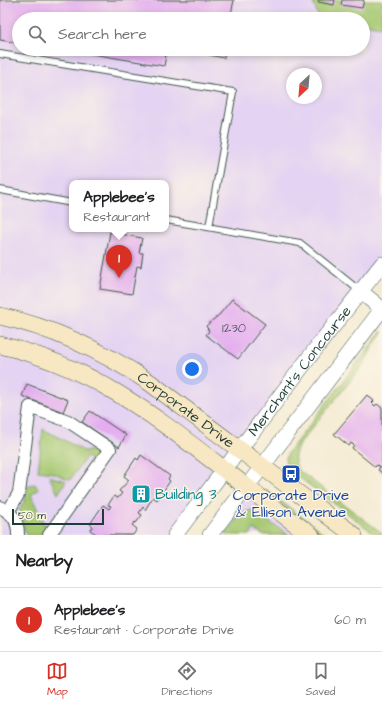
<!DOCTYPE html>
<html lang="en">
<head>
<meta charset="utf-8">
<style>
	:root { --surface:#fff; --page:#f2f2f2; --text:#202124; --muted:#757577; --line:#e0e0e0; --accent:#d93025 }
	body { margin:0; font-family:"Architects Daughter",sans-serif; background:var(--page); color:var(--text) }
	.compass { position:absolute; left:286px; top:68px; width:36px; height:36px; border-radius:50%; background:var(--surface); box-shadow:0 2px 6px #0003; rotate:206deg }
	.scale { position:absolute; left:12px; bottom:10px; width:92px; box-sizing:border-box; padding-left:4px; border:2px solid #1f3d34; border-top:0; font-size:11px; line-height:14px; white-space:nowrap; color:#1f3d34; -webkit-text-stroke:3px #fcf5e5; paint-order:stroke }
	.you { position:absolute; left:192px; top:369px; width:14px; height:14px; margin:-10px; border:3px solid #fff; border-radius:50%; background:#1a73e8; box-shadow:0 0 0 6px #1a73e833 }
	.badge { display:grid; place-items:center; width:26px; height:26px; border-radius:50%; background:var(--accent); color:#fff; font-size:13px; font-weight:700 }
	.pin { position:absolute; translate:-50% -33px; filter:drop-shadow(0 1px 2px #0008) }
	.pin::after { content:''; position:absolute; top:21px; width:14px; height:12px; background:inherit; clip-path:polygon(0 0,100% 0,50% 100%) }
	.popup { position:absolute; left:69px; top:180px; width:100px; height:52px; box-sizing:border-box; display:grid; place-content:center; border-radius:8px; background:var(--surface); filter:drop-shadow(0 1px 3px #0005); font-size:13px; white-space:nowrap; color:var(--muted) }
	.popup b { font-size:15px; color:var(--text) }
	.popup::after { content:''; position:absolute; left:50%; top:100%; margin-left:-8px; border:8px solid transparent; border-top-color:var(--surface) }
	.list { margin:0; padding:0; list-style:none }
	h2 { display:flex; justify-content:space-between; align-items:center; height:52px; margin:0; padding:0 16px; font-size:17px }
	h2 small { font-size:13px; font-weight:400; color:var(--muted) }
	.list li { display:grid; grid-template-columns:26px 1fr auto; gap:12px; align-items:center; box-sizing:border-box; height:64px; padding:0 16px; border-top:1px solid var(--line) }
	.list b { display:block; font-size:15px; white-space:nowrap }
	.list p { margin:0; font-size:13px; white-space:nowrap; color:var(--muted) }
	.list em { font-size:13px; font-style:normal; color:var(--muted) }
	.icon { flex:none; width:22px; height:22px; fill:none; stroke:currentColor; stroke-width:2; stroke-linecap:round; stroke-linejoin:round }
	.map { position:relative; flex:none; width:382px; height:535px; overflow:hidden }
	.search { position:absolute; background:var(--surface); box-shadow:0 2px 6px #0003; left:12px; right:12px; top:12px; height:44px; display:flex; align-items:center; gap:10px; box-sizing:border-box; padding:0 14px; border-radius:22px; color:var(--muted); font-size:15px }
	.sheet { height:116px; background:var(--surface) }
	nav { display:flex; justify-content:space-around; align-items:center; box-sizing:border-box; height:56px; border-top:1px solid var(--line); background:var(--surface); font-size:11px; color:var(--muted) }
	nav a { display:grid; justify-items:center; gap:2px }
	nav .on { color:var(--accent) }
	.map>svg:first-child { display:block }
</style>
</head>
<body>
<div class="map">
<svg width="382" height="535" viewBox="0 0 382 535">
	<rect width="100%" height="100%" fill="#fcf5e5"/>
	<filter id="ink" filterUnits="userSpaceOnUse"><feTurbulence type="fractalNoise" baseFrequency=".025" numOctaves="2"/><feDisplacementMap in="SourceGraphic" scale="8" xChannelSelector="R" yChannelSelector="G"/><feConvolveMatrix kernelMatrix="1 2 1 2 8 2 1 2 1" color-interpolation-filters="sRGB"/></filter>
	<filter id="wash" filterUnits="userSpaceOnUse"><feTurbulence type="fractalNoise" baseFrequency=".012" numOctaves="4" result="noise"/><feDisplacementMap in="SourceGraphic" scale="16" xChannelSelector="R" yChannelSelector="G"/><feGaussianBlur stdDeviation="0.9" result="paint"/><feColorMatrix in="noise" values="0 0 0 0 0 0 0 0 0 0 0 0 0 0 0 0 0 1.4 0 .05"/><feComposite in="paint" operator="in"/></filter>
	<g filter="url(#wash)">
		<rect width="100%" height="100%" fill="#f4ead1"/>
		<g fill="#e4d3f2" fill-rule="evenodd">
			<path d="M0,0H382V264L175,535H0ZM19,19H363V49H19ZM292,74H316V98H292ZM72,183H166V229H72Z"/>
			<path d="M246,487L311,535H210Z"/>
		</g>
		<g fill="#a5c871" stroke="#628252">
			<path d="M312,0H382V27L363,24V19L319,18Z"/>
			<path d="M382,331V334L373,346L364,364L300,443C294,454 293,459 298,470L382,533V535H376L289,470L285,461L287,454Z"/>
			<path d="M43,429L86,452L91,450L97,455L94,462L86,457L70,480L54,473L38,471Z"/>
			<path d="M49,476L66,481L58,494Z"/>
			<path d="M33,484L36,485L39,489L31,495L46,528L40,535H26L19,510L25,500L27,487Z"/>
			<path d="M266,490L326,535H322L265,492Z"/>
			<path d="M251,510L289,535H262L254,529L250,535H225L239,515Z"/>
		</g>
		<g id="blocks">
			<g fill="#e3adef">
				<path d="M0,0H234L230,19H19V43L0,40Z"/>
				<path d="M318,0H335L334,5L318,2Z"/>
				<path d="M342,0H364L362,8L341,5Z"/>
				<path d="M62,49H167L164,66Z"/>
				<path d="M180,49H225L224,58Z"/>
				<path d="M110,232L142,238L139,253H143L141,267L137,266L132,294L100,289Z"/>
				<path d="M232,299L265,324L238,359L206,335L209,331L206,326L220,314Z"/>
				<path d="M27,384L68,400L63,412L22,396Z"/>
				<path d="M367,395L374,401L372,403L375,406L377,404L382,408V473L378,470L380,467L377,465L375,467L352,448L354,445L351,443L349,446L334,434Z"/>
				<path d="M90,411L126,435L119,447L82,422Z"/>
				<path d="M141,455L170,476L168,479L170,481L157,500L153,497L145,510L143,507L139,513L142,515L136,523L135,522L132,525L137,529L133,535H98L90,530L93,526L90,524L103,505L109,509L111,506L108,505L114,496L118,498L122,493L119,491L129,480L124,476L136,458L138,460Z"/>
			</g>
		</g>
	</g>
	<g filter="url(#ink)">
		<use href="#blocks" fill-opacity="0" stroke="#3f574c" stroke-width="1"/>
		<g fill="none" stroke-linecap="round" stroke-linejoin="round">
			<defs>
				<g id="service">
					<path d="M0,54L233,92L209,227"/>
					<path d="M0,190L72,203"/>
					<path d="M166,220L300,243L360,291"/>
				</g>
				<g id="minor">
					<path d="M0,507C13,514 18,520 18,535"/>
					<path d="M8,512L19,493L30,407L68,421L110,449L49,535"/>
				</g>
				<g id="tertiary">
					<path d="M360,291L382,309"/>
					<path id="s1" d="M175,535L317,347L382,264"/>
					<path d="M210,535L382,309"/>
				</g>
				<g id="secondary">
					<path id="s2" d="M0,316C54,328 104,352 149,382L354,535"/>
					<path d="M0,345C92,366 153,415 226,471C254,493 282,514 311,535"/>
				</g>
			</defs>
			<use href="#service" stroke="#3f574c" stroke-width="8"/>
			<use href="#minor" stroke="#3f574c" stroke-width="14"/>
			<use href="#tertiary" stroke="#3f574c" stroke-width="16"/>
			<use href="#secondary" stroke="#3f574c" stroke-width="18"/>
			<use href="#service" stroke="#fff" stroke-width="6"/>
			<use href="#minor" stroke="#fff" stroke-width="12"/>
			<use href="#tertiary" stroke="#fff" stroke-width="15"/>
			<use href="#secondary" stroke="#f7e8c3" stroke-width="17"/>
		</g>
	</g>
	<defs>
		<symbol id="bus-square" viewBox="-11 -11 22 22"><rect x="-9" y="-9" width="18" height="18" rx="4" fill="#1a4fb4" stroke="#fcf5e5"/><path d="M-5-6H5V4H4V6H2V4H-2V6H-4V4H-5ZM-3.5-4V0h7V-4ZM-3.5 1.2v1.5H-2V1.2ZM2 1.2v1.5H3.5V1.2Z" fill="#fff"/></symbol>
		<symbol id="building-square" viewBox="-11 -11 22 22"><rect x="-9" y="-9" width="18" height="18" rx="4" fill="#0f9aa8" stroke="#fcf5e5"/><path d="M-4-6H4V6H1V3H-1V6H-4ZM-2.5-4.3h1.7v1.8h-1.7ZM.8-4.3h1.7v1.8H.8ZM-2.5-1h1.7V.8h-1.7ZM.8-1h1.7V.8H.8Z" fill="#fff"/></symbol>
	</defs>
	<g fill-rule="evenodd">
		<use href="#bus-square" x="280" y="463" width="22" height="22"/>
		<use href="#building-square" x="130" y="483" width="22" height="22"/>
	</g>
	<g text-anchor="middle" dominant-baseline="central" stroke-width="3" stroke-linejoin="round" paint-order="stroke">
		<g font-size="13" fill="#505963">
			<text x="234" y="328">1230</text>
		</g>
		<g font-size="15" fill="#1f3d34" stroke="#fcf5e5">
			<text stroke="none"><textPath href="#s1" startOffset="206">Merchant's Concourse</textPath></text>
			<text stroke="none"><textPath href="#s2" startOffset="210">Corporate Drive</textPath></text>
		</g>
		<g font-size="15" fill="#0d838f" stroke="#fcf5e5" text-anchor="start">
			<text x="155" y="494">Building 3</text>
		</g>
		<g font-size="15" fill="#164399" stroke="#fcf5e5">
			<text x="291" y="495">Corporate Drive<tspan x="291" dy="17">&amp; Ellison Avenue</tspan></text>
		</g>
	</g>
</svg>
<svg class="compass" viewBox="-18 -18 36 36"><path d="M0-13l5 13h-10z" fill="#e53935"/><path d="M0 13l5-13h-10z" fill="#757577"/></svg>
<div class="scale">50 m</div>
<div class="you"></div>
<div class="pin badge" style="left:119px;top:278px">1</div>
<div class="popup"><b>Applebee's</b>Restaurant</div>
<div class="search"><svg class="icon" aria-label="search" viewBox="0 0 24 24"><circle cx="10" cy="10" r="6"/><path d="M15 15l6 6"/></svg>Search here</div>
</div>
<section class="sheet">
<h2>Nearby<small></small></h2>
<ul class="list">
<li><span class="badge">1</span><div><b>Applebee's</b><p>Restaurant · Corporate Drive</p></div><em>60 m</em></li>
</ul>
</section>
<nav>
<a class="on"><svg class="icon" aria-label="map" viewBox="0 0 24 24"><path d="M3 6l6-2 6 2 6-2v14l-6 2-6-2-6 2zM9 4v14M15 6v14"/></svg>Map</a>
<a><svg class="icon" aria-label="directions" viewBox="0 0 24 24"><path d="M12 3l9 9-9 9-9-9zM9 14v-3h6M13 9l2 2-2 2"/></svg>Directions</a>
<a><svg class="icon" aria-label="saved" viewBox="0 0 24 24"><path d="M7 4h10v16l-5-4-5 4z"/></svg>Saved</a>
</nav>
</body>
</html>
